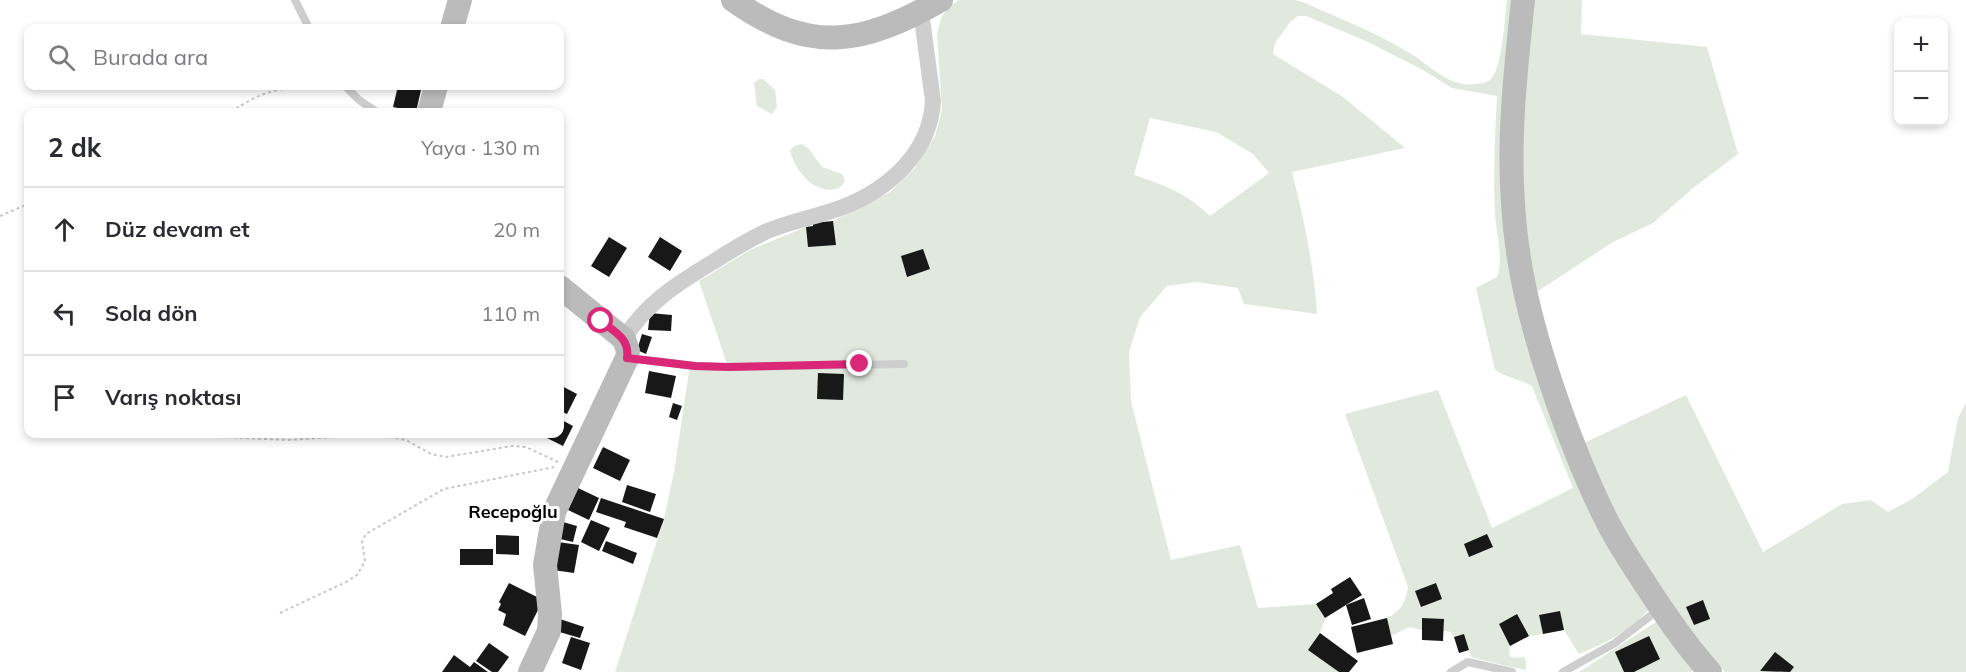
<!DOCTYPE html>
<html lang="tr">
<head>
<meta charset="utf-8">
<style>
	:root { --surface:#fff; --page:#f2f2f3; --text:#2b2b33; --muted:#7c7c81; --line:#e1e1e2 }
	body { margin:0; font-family:Mulish,sans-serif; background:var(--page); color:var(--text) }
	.controls { position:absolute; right:18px; top:18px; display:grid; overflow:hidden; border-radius:12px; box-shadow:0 3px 9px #0003 }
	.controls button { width:54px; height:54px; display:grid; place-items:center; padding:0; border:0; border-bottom:2px solid var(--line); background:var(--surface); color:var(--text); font:30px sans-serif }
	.stop { position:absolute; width:18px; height:18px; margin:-14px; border:4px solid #db2777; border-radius:50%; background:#fff }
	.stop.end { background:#db2777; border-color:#fff; box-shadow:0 2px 6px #0008 }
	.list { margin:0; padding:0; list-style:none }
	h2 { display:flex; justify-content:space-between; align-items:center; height:78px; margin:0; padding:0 24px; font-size:26px }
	h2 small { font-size:20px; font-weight:400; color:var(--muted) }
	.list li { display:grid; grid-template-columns:39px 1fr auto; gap:18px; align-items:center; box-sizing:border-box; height:84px; padding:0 24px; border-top:2px solid var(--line) }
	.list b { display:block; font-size:22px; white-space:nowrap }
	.list em { font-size:20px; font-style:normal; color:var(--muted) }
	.icon { flex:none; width:33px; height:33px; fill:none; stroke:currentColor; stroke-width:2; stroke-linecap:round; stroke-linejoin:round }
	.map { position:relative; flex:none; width:1966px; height:672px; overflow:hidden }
	.search { position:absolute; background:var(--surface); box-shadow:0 3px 9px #0003; left:24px; top:24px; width:540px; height:66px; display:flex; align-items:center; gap:15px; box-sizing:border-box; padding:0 21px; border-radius:12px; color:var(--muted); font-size:22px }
	.panel { position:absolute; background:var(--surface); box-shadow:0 3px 9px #0003; left:24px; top:108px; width:540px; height:330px; border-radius:12px }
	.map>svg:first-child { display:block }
</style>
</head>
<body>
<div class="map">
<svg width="1966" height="672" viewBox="0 0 1966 672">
	<rect width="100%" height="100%" fill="#fff"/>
	<g fill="#e1e9de" fill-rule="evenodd">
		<path d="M959,0H1295L1303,2C1338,18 1375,32 1408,52C1426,62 1441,80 1463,84C1470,85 1485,84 1490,80C1502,71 1505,16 1507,0H1517L1511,272L1648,610C1630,631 1604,644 1579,654L1564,630L1560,611L1539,616L1543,634L1529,636L1517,614L1499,624L1510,646L1509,656L1516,658L1524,657L1526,661V670L1506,666L1471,657L1464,634L1454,637L1451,632L1444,631V619L1422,630L1410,627L1391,636L1387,618C1401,612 1406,601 1408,587L1345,414L1438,390L1492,528L1573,488L1532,386C1520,379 1507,378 1495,370L1476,288L1497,277C1504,257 1496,234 1495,213C1493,174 1495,135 1497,96L1452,88L1423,70L1366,41L1306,16H1298L1291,21L1275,43L1273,54L1343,97L1405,148L1292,172C1304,219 1314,266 1317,314L1244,304L1238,288L1197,282L1167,286L1140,317L1129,352L1131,401L1171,560L1240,545L1258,608L1316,604L1325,618L1320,633L1339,672H615L664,519L674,472L690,365L728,367L699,281L750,250L806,227L813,226V223L833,221L890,192L915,168L935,136L942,110L937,33L942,16L950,6ZM1150,118L1216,132L1253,154L1269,173L1210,216C1186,193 1165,185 1134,175Z"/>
		<path d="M1532,0H1582L1581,34L1707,47L1738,154L1693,188L1653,223L1613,242L1535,293L1519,173Z"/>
		<path d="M759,79H763L775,90L777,107L772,114L757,106L754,83Z"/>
		<path d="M802,144L809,149L822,167L842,174L845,181C838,195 818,190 807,180C799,172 793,161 790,151L794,146Z"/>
		<path d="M1686,395L1763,552L1842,504L1871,500L1888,512L1912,499L1948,472L1958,418L1966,403V672H1725L1695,639L1619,526L1584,443Z"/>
		<path d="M1659,620L1698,669L1691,672H1579Z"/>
	</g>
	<g fill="#181818">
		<path d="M398,86H415L414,89L421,90L416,112L393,107Z"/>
		<path d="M833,221L836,245L808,247L806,227L813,226V223Z"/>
		<path d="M609,237L627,248L609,277L591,266Z"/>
		<path d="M660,237L682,251L670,271L648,257Z"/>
		<path d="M923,249L930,269L907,277L901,256Z"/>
		<path d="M650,313L672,315L671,331L648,330Z"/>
		<path d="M642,334L652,337L646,354L637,350Z"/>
		<path d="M649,371L676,376L671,398L645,393Z"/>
		<path d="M818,373L844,374L843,400L817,399Z"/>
		<path d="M560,385L577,394L567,414L560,411Z"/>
		<path d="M673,403L682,406L677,420L669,417Z"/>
		<path d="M560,419L573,426L563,446L539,434H560Z"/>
		<path d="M603,447L630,460L620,481L593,468Z"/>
		<path d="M627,485L656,494L650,512L622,502Z"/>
		<path d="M578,488L599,498L589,520L568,510Z"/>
		<path d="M601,498L664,519L657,538L624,527L626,522L596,512Z"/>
		<path d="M591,520L610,528L599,551L581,542Z"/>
		<path d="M563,522L577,526L573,542L560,539Z"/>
		<path d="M1487,534L1493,547L1469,557L1464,544Z"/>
		<path d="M496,535L519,536V555L496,554Z"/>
		<path d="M606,541L637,553L633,564L602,551Z"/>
		<path d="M558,542L579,545L574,573L553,570Z"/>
		<rect x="460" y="549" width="33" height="16"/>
		<path d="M1350,577L1362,595L1325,618L1316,604L1333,593L1331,589Z"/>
		<path d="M509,583L543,600L525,636L503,625L506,614L498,610L501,604L499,602Z"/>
		<path d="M1436,583L1442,599L1421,607L1415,591Z"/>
		<path d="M1364,598L1371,619L1352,625L1346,605Z"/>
		<path d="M1703,600L1710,619L1694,625L1686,607Z"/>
		<path d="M1560,611L1564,630L1543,634L1539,615Z"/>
		<path d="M1517,614L1529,636L1510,646L1499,624Z"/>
		<path d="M1387,618L1393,644L1357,653L1351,627Z"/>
		<path d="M1422,618L1444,619L1443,641L1422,640Z"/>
		<path d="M560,619L584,627L580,638L556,631Z"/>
		<path d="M1320,633L1358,661L1349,672H1339L1308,650Z"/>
		<path d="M1464,634L1469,650L1459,653L1454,637Z"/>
		<path d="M1649,636L1660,659L1634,672H1624L1615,652Z"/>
		<path d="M571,637L590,643L581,670L562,663Z"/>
		<path d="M489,643L509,657L498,672H492L476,661Z"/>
		<path d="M1775,652L1794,667L1790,672L1760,671Z"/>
		<path d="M454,655L470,667L474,662L488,672H442Z"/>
	</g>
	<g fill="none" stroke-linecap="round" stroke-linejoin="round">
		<g stroke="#c8c8c8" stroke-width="2" stroke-dasharray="3 3" stroke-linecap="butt">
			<path d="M231,112C262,91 275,89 312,86"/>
			<path d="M0,216L28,204"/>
			<path d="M222,437L288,440L367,435L390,437L406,440L431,454L446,457L512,446L526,447L558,462"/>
			<path d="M280,613L346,582L357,575L365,561L362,541L366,534L444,489L554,467"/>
		</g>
		<g stroke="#cecece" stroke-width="8">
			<path d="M295,0L309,28"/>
			<path d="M345,86L359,100L377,112"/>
			<path d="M629,358L695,366L728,367L904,364"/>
			<path d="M1451,672L1468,662L1512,672"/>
			<path d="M1563,672L1615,643L1658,610"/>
		</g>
		<path stroke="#cecece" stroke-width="16" d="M624,339C645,304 678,283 713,262C730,251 747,241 765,232C790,221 817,217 843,207C889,189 930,153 933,101L921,11"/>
		<g stroke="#bbb" stroke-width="24">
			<path d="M733,0C810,55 862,45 941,0"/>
			<path d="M1523,0C1516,67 1508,136 1513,203C1517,279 1539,352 1565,423C1577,455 1590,488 1606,519C1619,546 1637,571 1653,596C1671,623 1688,648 1710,672"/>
			<path d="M452,28L460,0"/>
			<path d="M429,112L436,86"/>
			<path d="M530,672L549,631L550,614L545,565L554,512L627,358L628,351L624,339L560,287"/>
		</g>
	</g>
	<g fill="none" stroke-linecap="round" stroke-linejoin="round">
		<path stroke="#db2777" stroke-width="8" d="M601,321C615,332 630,339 627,358L695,366L728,367L860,364"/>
	</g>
	<g text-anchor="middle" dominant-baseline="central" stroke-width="6" stroke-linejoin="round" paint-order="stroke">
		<g font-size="18" font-weight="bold" fill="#000" stroke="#fff">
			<text x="513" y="511">Recepoğlu</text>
		</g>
	</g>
</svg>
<div class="controls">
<button>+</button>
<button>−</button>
</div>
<div class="stop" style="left:601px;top:321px"></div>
<div class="stop end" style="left:860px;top:364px"></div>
<div class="search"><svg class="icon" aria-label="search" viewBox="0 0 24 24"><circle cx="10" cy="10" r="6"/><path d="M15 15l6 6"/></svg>Burada ara</div>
<section class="panel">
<h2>2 dk<small>Yaya · 130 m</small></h2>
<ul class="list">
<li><svg class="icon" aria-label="ahead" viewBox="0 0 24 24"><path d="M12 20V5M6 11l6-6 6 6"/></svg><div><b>Düz devam et</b></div><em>20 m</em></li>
<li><svg class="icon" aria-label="left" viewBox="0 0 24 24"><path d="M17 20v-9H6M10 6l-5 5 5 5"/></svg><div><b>Sola dön</b></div><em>110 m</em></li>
<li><svg class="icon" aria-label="arrive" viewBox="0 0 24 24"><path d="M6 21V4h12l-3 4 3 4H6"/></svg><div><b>Varış noktası</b></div></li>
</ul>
</section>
</div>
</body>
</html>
